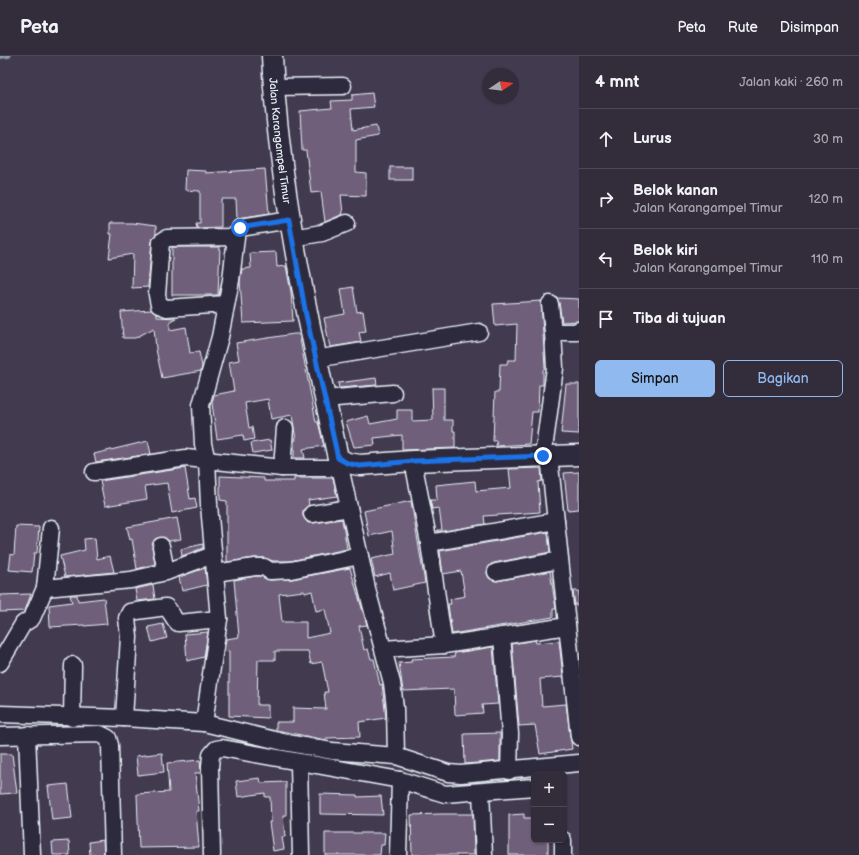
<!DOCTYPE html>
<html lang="id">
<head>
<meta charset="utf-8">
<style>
	:root { --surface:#322c3b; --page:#3d3846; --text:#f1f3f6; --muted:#a8a7af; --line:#4d4855; --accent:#90b9f0 }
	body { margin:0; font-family:"Balsamiq Sans",sans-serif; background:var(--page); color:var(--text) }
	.controls { position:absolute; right:12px; bottom:12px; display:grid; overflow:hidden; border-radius:6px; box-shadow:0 1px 3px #0004 }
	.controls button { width:36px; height:36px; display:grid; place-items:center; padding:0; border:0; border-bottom:1px solid var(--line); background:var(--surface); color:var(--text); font:20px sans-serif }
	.compass { position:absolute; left:483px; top:12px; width:36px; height:36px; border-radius:50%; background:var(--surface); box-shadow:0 1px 3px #0004; rotate:77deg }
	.stop { position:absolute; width:12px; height:12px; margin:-9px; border:3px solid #1a73e8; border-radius:50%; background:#fff }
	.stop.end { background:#1a73e8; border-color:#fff; box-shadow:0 1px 4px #0008 }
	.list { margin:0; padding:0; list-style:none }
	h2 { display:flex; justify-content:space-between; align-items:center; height:52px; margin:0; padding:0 16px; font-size:17px }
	h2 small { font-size:13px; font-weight:400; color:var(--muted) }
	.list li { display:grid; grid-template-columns:26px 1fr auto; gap:12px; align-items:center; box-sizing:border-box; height:60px; padding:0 16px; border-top:1px solid var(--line) }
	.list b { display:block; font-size:15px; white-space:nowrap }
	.list p { margin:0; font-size:13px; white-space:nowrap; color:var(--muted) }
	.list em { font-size:13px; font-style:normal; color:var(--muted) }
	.actions { display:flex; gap:8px; padding:12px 16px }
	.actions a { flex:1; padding:9px 0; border:1px solid var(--accent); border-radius:6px; text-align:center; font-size:14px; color:var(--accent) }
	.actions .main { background:var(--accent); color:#111 }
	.icon { flex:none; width:22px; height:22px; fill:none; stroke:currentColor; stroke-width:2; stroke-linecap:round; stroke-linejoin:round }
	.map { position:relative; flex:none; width:579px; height:799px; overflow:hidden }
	header { display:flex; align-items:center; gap:24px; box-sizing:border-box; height:56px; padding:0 20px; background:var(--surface); border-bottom:1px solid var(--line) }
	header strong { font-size:19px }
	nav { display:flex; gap:22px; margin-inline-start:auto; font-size:14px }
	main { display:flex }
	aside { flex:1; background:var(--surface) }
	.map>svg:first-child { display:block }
</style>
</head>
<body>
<header>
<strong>Peta</strong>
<nav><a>Peta</a><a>Rute</a><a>Disimpan</a></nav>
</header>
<main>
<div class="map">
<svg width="579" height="799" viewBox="0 0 579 799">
	<rect width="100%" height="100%" fill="#423a4f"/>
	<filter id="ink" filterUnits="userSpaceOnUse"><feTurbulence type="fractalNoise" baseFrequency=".025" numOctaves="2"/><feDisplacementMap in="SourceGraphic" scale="8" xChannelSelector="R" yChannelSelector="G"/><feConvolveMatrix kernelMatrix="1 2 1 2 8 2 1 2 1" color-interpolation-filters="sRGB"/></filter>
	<g filter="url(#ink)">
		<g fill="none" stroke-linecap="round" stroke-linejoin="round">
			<path stroke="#8a9bab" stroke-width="4" d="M0,1L9,0"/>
		</g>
		<g fill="#6f5f7a" stroke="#e8f1f8" fill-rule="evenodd">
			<path d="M372,37L374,51L351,53L353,74L376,70L378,80L356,84V116L366,117V140L341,139L343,158L325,166L321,136L311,137L306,94H302L300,55L332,52L331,45L352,44V39Z"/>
			<rect x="390" y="111" width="22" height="13"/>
			<path d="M265,113L269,158L237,163L236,143H221V171L197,172L196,167H200V135L185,134L186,114L206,115V117Z"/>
			<path d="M110,167H132L156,170V178L152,185L148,231L132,232L133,198L109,202L112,178H110Z"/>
			<path d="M172,191H220L218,239H172Z"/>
			<path d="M276,196L277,211L286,210L291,236L293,265L243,267L240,225L242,213L251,212L250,197Z"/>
			<path d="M353,231L357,256L363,255L366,275L359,276L361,286L330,291L324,262L345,258L341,233Z"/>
			<path d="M557,242L579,243V265L562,266L559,247Z"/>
			<path d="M541,245L545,312L543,314V329H539L538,356H532L529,388L496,390L497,385H493L495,336H499L500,308H507L508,304H516L517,268L495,270L493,248Z"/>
			<path d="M151,254L157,258V261L176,262L170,265V274L186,271L190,297L199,296L202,310L201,315L162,322L156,293L154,272L135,282H123L121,256Z"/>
			<path d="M294,278H299L316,366H318L324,390L303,393L305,402H294V385L296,384L292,359L271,363L268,343L245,347L249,372L252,371L254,383L244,385L243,379L217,383L212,347L214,339L234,335L229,306L239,304L236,287Z"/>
			<path d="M376,322L377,329L339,332L338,327Z"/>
			<path d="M566,328H579V378L561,377Z"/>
			<path d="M432,332H444V364H453V375H455V392L402,394V379L374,382L375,389L354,391L346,366L368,360L370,368L397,363V354H412V365L433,364Z"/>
			<path d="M270,384L272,394L253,397L251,387Z"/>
			<path d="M148,385L151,398L96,406L94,398Z"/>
			<path d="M185,412L190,443L195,442L197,452L172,457L167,427L145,430L147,443L105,450L100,425Z"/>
			<path d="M541,412L542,425L538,426L540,456L484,460L485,468L438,476L437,474H442L439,452L432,453L430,444H437L436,429L475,425L476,435L511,432L509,413Z"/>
			<path d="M579,416V453L568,454L564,417Z"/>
			<path d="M220,420L264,422V425H294V422H333L337,440L308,444L309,449L303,454V460L308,467H313L342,463L347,493L290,505H273L264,502H255L227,506V445L220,444Z"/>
			<path d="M411,445L425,527L393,534L390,517L375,521L371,503L395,498L392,475L369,480L364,455Z"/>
			<path d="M177,462L181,483L169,485L164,481L155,483L152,491L155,508L137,513L132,483L130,484L127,471Z"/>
			<path d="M16,470L39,471L37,497H34L32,516L9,514L11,498L14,499Z"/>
			<path d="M548,476L550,496L494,507L490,509L487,517L489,522L497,525L550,515L556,553H553V561L452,578L448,548H451L450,543L465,540L461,515L443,518L440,495Z"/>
			<path d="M95,482L97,503L110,500L114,516L65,521L60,500L85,494L84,483Z"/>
			<path d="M203,488V492L182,500L181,493Z"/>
			<path d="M205,512L207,529L182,535L179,521Z"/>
			<path d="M350,512L367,569L359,570L364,594L368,593L371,603H374L380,629L382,628L386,662L359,666L360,681L326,682V684L276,674V666H293V652L326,653L324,636H328L322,606L311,608L308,595H275V604H258L257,649H268V662L229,660V595L224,596L226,583L239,581L234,524L256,520H261L270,524L292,523ZM304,535L305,537L312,535L316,555L325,553L330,577L306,582V566H282L279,538Z"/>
			<path d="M153,529L155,543L137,545L135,533Z"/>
			<path d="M573,535H579V549H575Z"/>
			<path d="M31,538L25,555L0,556V539Z"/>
			<path d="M70,539H77L78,545L104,542L107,568L84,570V569L50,571L49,549L72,546Z"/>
			<path d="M163,568L167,582L152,586L148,571Z"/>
			<path d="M208,576L204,601L187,605L185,578Z"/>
			<path d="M535,584L536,587L559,585L563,621L540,623L542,650L566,648L572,693L540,698L535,669L519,670L512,588Z"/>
			<path d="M493,591L498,648L482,649L483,657L455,659L454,633L403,635L399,607L412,606L411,603L454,601L455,597Z"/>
			<path d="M500,677V705L465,708L464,678Z"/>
			<path d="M162,697L164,716L138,719L136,700Z"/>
			<path d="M0,698H12L17,737L0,738Z"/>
			<path d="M200,704L201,717H195L199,755H196L199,791L139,792L137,738L169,736L167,707Z"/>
			<path d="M260,722L261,727L286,726V760H283L285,781H282L284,793L273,795L269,766H271L270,741H265V737L238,741L236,725Z"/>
			<path d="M68,728L72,762L52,764L48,730Z"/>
			<path d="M320,738L357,739V741L381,740L383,759L320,758Z"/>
			<path d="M441,758H473L474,799H412L411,759Z"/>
			<path d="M524,758V762H534V784H548V799H509V759Z"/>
			<path d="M325,777H385L384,789H381L380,799H325Z"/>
			<path d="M103,784L104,799H90L89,786Z"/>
			<path d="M69,785L70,799H53L52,786Z"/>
		</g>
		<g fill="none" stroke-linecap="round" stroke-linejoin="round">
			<defs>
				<g id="minor">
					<path d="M273,31L343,30"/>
					<path d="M292,182L322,177L347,167"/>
					<path d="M226,248L167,252L159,249L157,239L161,186L167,182L236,181"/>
					<path d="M550,248L553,276"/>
					<path d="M315,303L479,276"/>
					<path d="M325,343L393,337"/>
					<path d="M543,400L555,312L553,276H576L579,274"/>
					<path d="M549,400L579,681"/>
					<path d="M338,402L368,537L392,627L395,652L396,700"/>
					<path d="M413,405L429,487L444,589"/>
					<path d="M282,412L285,372"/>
					<path d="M94,416L186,402L282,412H340"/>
					<path d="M312,458L349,452"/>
					<path d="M429,487L556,465"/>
					<path d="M161,490L166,516"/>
					<path d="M496,516L560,504"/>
					<path d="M215,517L255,511H264L270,515L291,514L360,500"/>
					<path d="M45,532L131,524L166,516L213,499"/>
					<path d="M502,580L510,678L509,715"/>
					<path d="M383,593L444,589L567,570"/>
					<path d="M0,607L23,568L32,562L45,532L51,472"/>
					<path d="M0,658L124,662L204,667L283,686L332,695L396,700L448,717L461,718L579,707"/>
					<path d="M72,662L73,609"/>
					<path d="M124,662L129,581L127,562L130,556L166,551C172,556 172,562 178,567L219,563"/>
					<path d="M204,667L219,563L209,449L207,404L203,388L201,349L220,281L231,224L236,181L240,172L289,164"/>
					<path d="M27,679L32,799"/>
					<path d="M0,680L100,678L108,682L110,689L113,799"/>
					<path d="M299,707L301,799"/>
					<path d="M481,736L484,799"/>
					<path d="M563,784V799"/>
					<path d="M212,799L210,711L211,699L216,693L222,692L400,724L445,738L534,731"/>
					<path d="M398,799L400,724"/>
				</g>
				<g id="tertiary">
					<path id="s1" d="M272,0C279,137 309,269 338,402L347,407L360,409L413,405L579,399"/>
				</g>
			</defs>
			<use href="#minor" stroke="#e8f1f8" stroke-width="19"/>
			<use href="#tertiary" stroke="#e8f1f8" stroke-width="23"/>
			<use href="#minor" stroke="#2f2a3d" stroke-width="16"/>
			<use href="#tertiary" stroke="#2f2a3d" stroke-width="20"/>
		</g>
	</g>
	<g fill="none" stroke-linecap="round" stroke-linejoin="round" filter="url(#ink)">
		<path stroke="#1a73e8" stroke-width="5" d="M240,172L289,164L306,259L338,402L347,407L360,410L414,405L543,400"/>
	</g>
	<g text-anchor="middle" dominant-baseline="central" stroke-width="3.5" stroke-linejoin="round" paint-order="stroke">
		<g font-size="11" fill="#e8f1f8" stroke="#2f2a3d">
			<text stroke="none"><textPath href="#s1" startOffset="85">Jalan Karangampel Timur</textPath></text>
		</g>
	</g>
</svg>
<div class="controls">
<button>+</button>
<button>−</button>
</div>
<svg class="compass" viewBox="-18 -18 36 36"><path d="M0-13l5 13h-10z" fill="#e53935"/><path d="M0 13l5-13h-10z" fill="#a8a7af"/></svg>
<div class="stop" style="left:240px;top:172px"></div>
<div class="stop end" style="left:543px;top:400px"></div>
</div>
<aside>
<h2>4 mnt<small>Jalan kaki · 260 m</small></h2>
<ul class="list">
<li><svg class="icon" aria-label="ahead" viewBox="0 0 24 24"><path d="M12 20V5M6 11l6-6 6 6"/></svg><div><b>Lurus</b></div><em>30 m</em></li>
<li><svg class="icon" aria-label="right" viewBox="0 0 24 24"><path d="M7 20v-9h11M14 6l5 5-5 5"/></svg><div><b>Belok kanan</b><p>Jalan Karangampel Timur</p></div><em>120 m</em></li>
<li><svg class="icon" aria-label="left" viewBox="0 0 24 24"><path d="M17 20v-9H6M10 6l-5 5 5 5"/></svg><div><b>Belok kiri</b><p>Jalan Karangampel Timur</p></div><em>110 m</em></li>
<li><svg class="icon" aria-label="arrive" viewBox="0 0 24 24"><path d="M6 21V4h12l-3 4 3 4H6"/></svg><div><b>Tiba di tujuan</b></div></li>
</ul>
<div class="actions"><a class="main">Simpan</a><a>Bagikan</a></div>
</aside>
</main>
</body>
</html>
